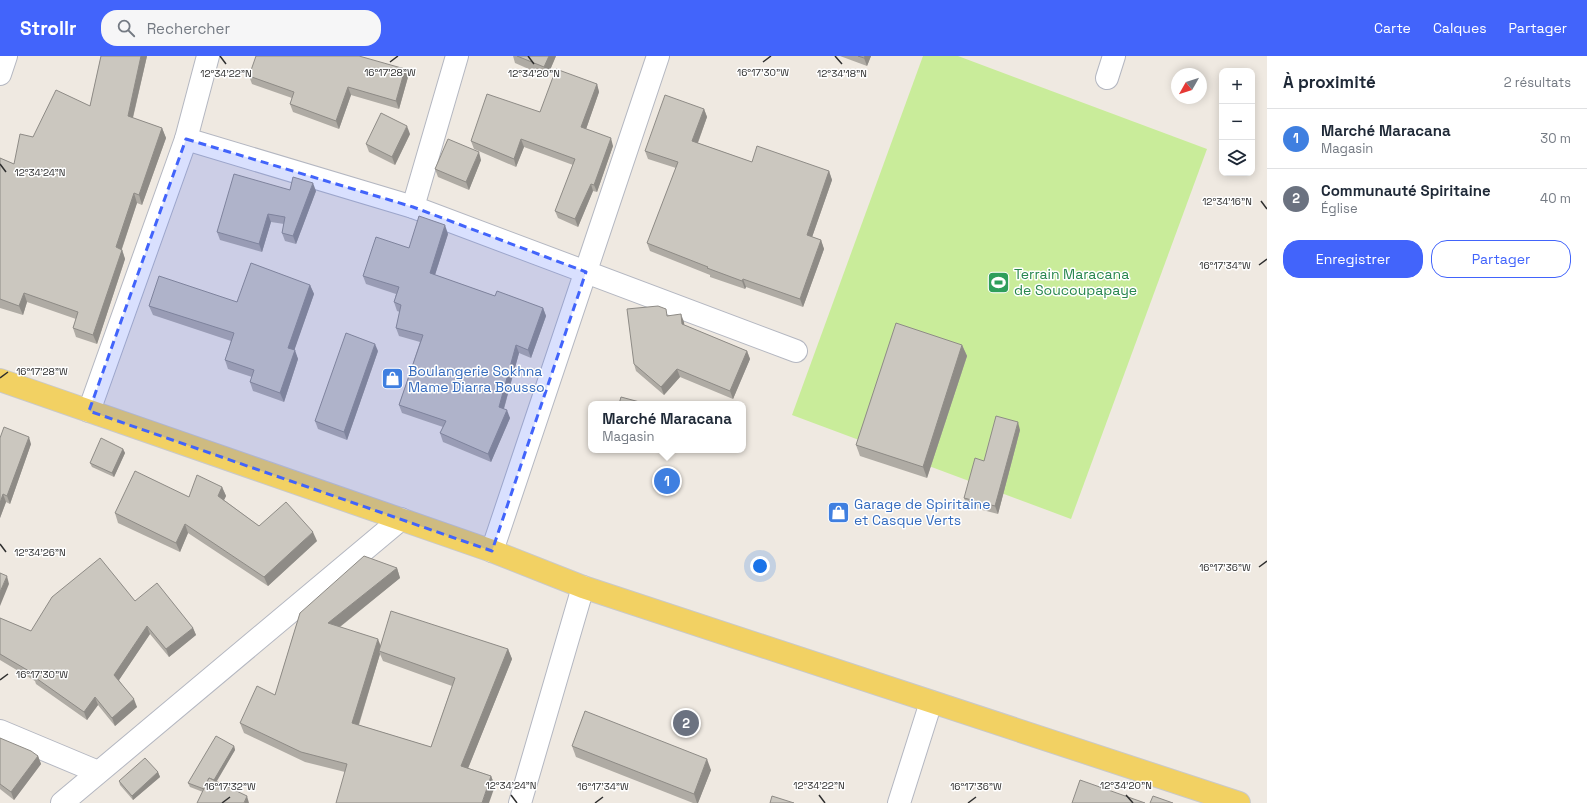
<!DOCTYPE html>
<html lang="fr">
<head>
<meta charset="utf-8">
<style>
	:root { --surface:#fff; --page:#f6f6f7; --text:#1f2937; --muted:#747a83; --line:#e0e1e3; --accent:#4264fb }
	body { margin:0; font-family:"Space Grotesk",sans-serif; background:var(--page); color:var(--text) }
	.controls { position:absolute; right:12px; top:12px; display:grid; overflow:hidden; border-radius:8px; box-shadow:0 2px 10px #0003 }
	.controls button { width:36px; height:36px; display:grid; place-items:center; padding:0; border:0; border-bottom:1px solid var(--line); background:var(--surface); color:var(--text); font:20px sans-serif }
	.compass { position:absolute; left:1171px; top:12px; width:36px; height:36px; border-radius:50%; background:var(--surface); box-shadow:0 2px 10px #0003; rotate:231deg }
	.you { position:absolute; left:760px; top:510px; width:14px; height:14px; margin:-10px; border:3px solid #fff; border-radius:50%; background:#1a73e8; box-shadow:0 0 0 6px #1a73e833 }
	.badge { display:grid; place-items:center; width:26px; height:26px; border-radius:50%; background:var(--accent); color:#fff; font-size:13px; font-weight:700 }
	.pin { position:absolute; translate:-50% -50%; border:2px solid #fff; box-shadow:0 1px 4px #0006 }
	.popup { position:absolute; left:588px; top:345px; width:158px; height:52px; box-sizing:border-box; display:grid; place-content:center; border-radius:8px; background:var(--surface); filter:drop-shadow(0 1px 3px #0005); font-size:13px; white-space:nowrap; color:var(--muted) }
	.popup b { font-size:15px; color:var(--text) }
	.popup::after { content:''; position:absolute; left:50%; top:100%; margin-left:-8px; border:8px solid transparent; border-top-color:var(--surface) }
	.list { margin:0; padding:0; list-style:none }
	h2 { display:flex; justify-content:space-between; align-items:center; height:52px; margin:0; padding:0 16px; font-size:17px }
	h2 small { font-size:13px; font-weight:400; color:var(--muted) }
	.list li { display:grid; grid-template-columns:26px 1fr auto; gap:12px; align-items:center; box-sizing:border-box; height:60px; padding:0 16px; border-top:1px solid var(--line) }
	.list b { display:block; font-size:15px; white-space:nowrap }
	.list p { margin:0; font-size:13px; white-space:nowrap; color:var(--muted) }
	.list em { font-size:13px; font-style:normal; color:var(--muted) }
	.actions { display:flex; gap:8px; padding:12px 16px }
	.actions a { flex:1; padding:9px 0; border:1px solid var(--accent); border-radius:16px; text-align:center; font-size:14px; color:var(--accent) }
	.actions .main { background:var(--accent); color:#fff }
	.icon { flex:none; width:22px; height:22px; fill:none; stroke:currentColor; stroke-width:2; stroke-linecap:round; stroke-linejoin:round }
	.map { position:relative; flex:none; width:1267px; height:747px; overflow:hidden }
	header { display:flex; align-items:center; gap:24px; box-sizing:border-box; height:56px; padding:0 20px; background:var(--accent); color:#fff }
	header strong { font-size:19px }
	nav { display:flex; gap:22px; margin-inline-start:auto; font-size:14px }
	.search { width:280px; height:36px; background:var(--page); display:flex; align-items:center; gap:10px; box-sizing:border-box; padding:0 14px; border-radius:16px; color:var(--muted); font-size:15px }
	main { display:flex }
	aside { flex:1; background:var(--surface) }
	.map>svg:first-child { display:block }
</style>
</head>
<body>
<header>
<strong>Strollr</strong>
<div class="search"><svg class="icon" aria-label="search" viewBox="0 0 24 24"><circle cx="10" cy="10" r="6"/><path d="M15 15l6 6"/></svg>Rechercher</div>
<nav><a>Carte</a><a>Calques</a><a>Partager</a></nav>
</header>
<main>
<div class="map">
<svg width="1267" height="747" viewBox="0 0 1267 747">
	<rect width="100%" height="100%" fill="#efe9e1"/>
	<path fill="#c9ec9a" d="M923,0H958L1207,93L1071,463L792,359Z"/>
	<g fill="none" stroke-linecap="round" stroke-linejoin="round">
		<defs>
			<g id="minor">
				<path d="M0,18L6,0"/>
				<path d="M1107,22L1114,0"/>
				<path d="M186,83L413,151L796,295"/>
				<path d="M413,151L457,0"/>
				<path d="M89,355L186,83L208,0"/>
				<path d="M492,495L658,0"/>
				<path d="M0,675L98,716"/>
				<path d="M62,747L401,463"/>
				<path d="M520,747L583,531"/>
				<path d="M899,747L931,646"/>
			</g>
			<path id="primary" d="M0,324L492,495L583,531L1239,747"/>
		</defs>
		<use href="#minor" stroke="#b4b7c1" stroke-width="24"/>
		<use href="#primary" stroke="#c9c9c9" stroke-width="24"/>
		<use href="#minor" stroke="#fff" stroke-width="22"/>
		<use href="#primary" stroke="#f2d163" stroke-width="22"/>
	</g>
	<g fill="#afaba4" fill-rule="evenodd">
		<path d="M101,0H147L133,62L162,72L166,82L142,149L137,147L122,193L125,203L97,288L76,281L73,272L76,263L27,246L23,259L0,252V102L14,108L33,81L90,50Z"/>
		<path d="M513,0H556L547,21L515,7Z"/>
		<path d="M840,0H871L867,10Z"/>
		<path d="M249,20L408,21L399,53L351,39L339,73L293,56L290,48L292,42L252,28Z"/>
		<path d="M597,28L599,36L586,73L613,90L597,136L593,135L578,171L558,162L555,155L573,109L524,91L516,111L474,93L471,85L540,56Z"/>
		<path d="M704,53L707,61L698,87L752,106L829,115L832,124L812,181L821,184L824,193L803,251L746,231L745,233L710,221V219L650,195L647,187L676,112L648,103L645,95Z"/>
		<path d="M410,78L395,109L369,96L366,88Z"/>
		<path d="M481,104L469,134L438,121L435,113Z"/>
		<path d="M290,134L316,135L296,188L285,185L282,177L284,168L271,166L262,196L220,184L217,176Z"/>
		<path d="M448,178L435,219L495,240L543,252L546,260L531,302L519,297L504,353L510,362L491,406L443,386L440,377L443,371L402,357L399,349L420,286L399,280L396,272L400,256L397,255L394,246L396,238L366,228L363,220L409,192Z"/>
		<path d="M310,229L314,238L294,294L298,303L284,346L253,335L250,326L252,321L228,313L225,304L231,285L153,259L149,250L237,246Z"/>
		<path d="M668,259L684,266V269L747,295L750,303L733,343L680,321L664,339L636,315L634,308Z"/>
		<path d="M962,289L967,300L927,422L860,400L856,389Z"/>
		<path d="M378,295L347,384L318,373L315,365Z"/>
		<path d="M1020,374L998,458L967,450L964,442L984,405Z"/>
		<path d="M0,382L31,388L10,448L6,446L0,462Z"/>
		<path d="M123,393L125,397L114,421L92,411L90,407Z"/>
		<path d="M222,431L226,440L224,444L259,470L317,485L268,530L188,477L180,496L118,467L115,457L189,441Z"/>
		<path d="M397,512L400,522L340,571L380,590L508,593L512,603L468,712L491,720L495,730L345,716L305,706L244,677L240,667L275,639L300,557ZM380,598L383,605L452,630L431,691L359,669Z"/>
		<path d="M135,545L193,572L196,579L169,601L150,578L119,624L137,651L115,670L98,649L87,664L36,628L35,625L0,604V562L31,575Z"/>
		<path d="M0,682L38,700L41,708L14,744L0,733Z"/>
		<path d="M234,690L235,694L217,725L203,736L190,731L188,727Z"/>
		<path d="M572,690L711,714L698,747H693L576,701Z"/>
		<path d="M158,716L160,721L133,744L120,729L119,725Z"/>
	</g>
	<g fill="#8e8b86">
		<path d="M141,0H147L131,69L128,60Z"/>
		<path d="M549,0H556L547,21L544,11Z"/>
		<path d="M865,0H871L867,10L864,2Z"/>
		<path d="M405,13L408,21L399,53L396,45Z"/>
		<path d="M597,28L599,36L584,79L581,71Z"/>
		<path d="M348,31L351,39L339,73L336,65Z"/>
		<path d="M704,53L707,61L695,94L692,85Z"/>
		<path d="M407,70L410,78L395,109L392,101Z"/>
		<path d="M162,72L166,82L142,149L139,139Z"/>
		<path d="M611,82L613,90L597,136L594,129Z"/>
		<path d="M521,83L524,91L516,111L514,103Z"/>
		<path d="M479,96L481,104L469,134L466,126Z"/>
		<path d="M829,115L832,124L810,187L807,179Z"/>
		<path d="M313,127L316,135L296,188L293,180Z"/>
		<path d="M591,128L593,135L578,171L575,163Z"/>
		<path d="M134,137L137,147L119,201L116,191Z"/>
		<path d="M268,158L271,166L262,196L259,188Z"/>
		<path d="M445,169L448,178L433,225L430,217Z"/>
		<path d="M821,184L824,193L803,251L800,243Z"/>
		<path d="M122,194L125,203L97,288L93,279Z"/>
		<path d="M743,223L746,231L745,233L742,225Z"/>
		<path d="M310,229L314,238L292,301L288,292Z"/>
		<path d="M24,237L27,246L23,259L19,250Z"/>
		<path d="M543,252L546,260L531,302L528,294Z"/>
		<path d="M681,258L684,266L685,276L682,268Z"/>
		<path d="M375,288L378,295L347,384L344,376Z"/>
		<path d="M516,289L519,297L502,359L499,351Z"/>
		<path d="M962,289L967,300L927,422L923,411Z"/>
		<path d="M295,294L298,303L284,346L280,337Z"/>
		<path d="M747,295L750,303L733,343L730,335Z"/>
		<path d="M677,313L680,321L664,339L661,331Z"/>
		<path d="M507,354L510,362L491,406L488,398Z"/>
		<path d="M1018,366L1020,374L998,458L995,450Z"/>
		<path d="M29,381L31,388L10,448L7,440Z"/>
		<path d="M123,393L125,397L114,421L112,417Z"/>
		<path d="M222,431L226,440L221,450L218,440Z"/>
		<path d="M3,438L6,446L0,462V447Z"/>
		<path d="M185,468L188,477L180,496L176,487Z"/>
		<path d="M313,476L317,485L268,530L264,521Z"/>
		<path d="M397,512L400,522L332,577L328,567Z"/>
		<path d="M7,520L9,528L0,550V536Z"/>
		<path d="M147,570L150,578L117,627L114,619Z"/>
		<path d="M193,572L196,579L169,601L166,593Z"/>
		<path d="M378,583L382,593L379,595L380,598L356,677L352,667Z"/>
		<path d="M508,593L512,603L465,720L461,710Z"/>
		<path d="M95,641L98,649L87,664L84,656Z"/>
		<path d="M134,643L137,651L115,670L112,662Z"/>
		<path d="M234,690L235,694L209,738L208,734Z"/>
		<path d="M38,700L41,708L14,744L11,736Z"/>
		<path d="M707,703L711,714L698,747H697L694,738Z"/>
		<path d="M158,716L160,721L133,744L132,740Z"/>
		<path d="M491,720L495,730L489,747H482Z"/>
		<path d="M247,740L249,747H244Z"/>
	</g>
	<g fill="#cbc7bf" stroke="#8e8b86">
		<path d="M101,0H141L128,60L162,72L139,139L134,137L116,191L122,194L93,279L73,272L78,256L24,237L19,250L0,243V102L14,108L20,78L33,81L56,34L90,50Z"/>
		<path d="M256,0H359L405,13L396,45L348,31L336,65L290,48L294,36L249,20Z"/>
		<path d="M517,0H549L544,11Z"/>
		<path d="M858,0H865L864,2Z"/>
		<path d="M556,13L597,28L581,71L611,82L594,129L591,128L575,163L555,155L575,103L521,83L514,103L471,85L487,38L540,56Z"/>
		<path d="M665,39L704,53L692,85L752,106L757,90L829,115L807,179L821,184L800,243L743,223L742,225L707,212L708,211L647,187L678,106L645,95Z"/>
		<path d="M381,57L407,70L392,101L366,88Z"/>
		<path d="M448,83L479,96L466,126L435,113Z"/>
		<path d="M234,118L290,134L293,121L313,127L293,180L282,177L285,161L268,158L259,188L217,176Z"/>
		<path d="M419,160L445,169L430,217L495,240L497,235L543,252L528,294L516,289L499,351L507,354L488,398L440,377L446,365L399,349L423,279L396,272L401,249L394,246L399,231L363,220L376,181L409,192Z"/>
		<path d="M251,207L310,229L288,292L295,294L280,337L250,326L254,314L225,304L234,277L149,250L159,220L237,246Z"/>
		<path d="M658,250L666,253L667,260L681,258L682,268L747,295L730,335L677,313L661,331L634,308L627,253Z"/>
		<path d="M896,267L962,289L923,411L856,389Z"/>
		<path d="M346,277L375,288L344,376L315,365Z"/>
		<path d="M621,341L647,348H619Z"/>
		<path d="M996,360L1018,366L995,450L964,442L975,402L984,405Z"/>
		<path d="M4,371L29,381L7,440L3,438L0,447V382Z"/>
		<path d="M101,382L123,393L112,417L90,407Z"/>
		<path d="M135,415L189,441L197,419L222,431L218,440L259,470L286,446L313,476L264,521L185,468L176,487L115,457Z"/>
		<path d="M364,500L397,512L328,567L378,583L352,667L431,691L455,622L379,595L391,555L508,593L461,710L491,720L482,747H336L347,708L301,696L240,667L257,630L275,639L300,557Z"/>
		<path d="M100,502L135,545L157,527L193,572L166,593L147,570L114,619L134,643L112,662L95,641L84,656L33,620L34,618L0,598V562L31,575L52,541Z"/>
		<path d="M0,517L7,520L0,536Z"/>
		<path d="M585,655L707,703L694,738L572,690Z"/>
		<path d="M216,680L234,690L214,724L209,722L204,733L188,727Z"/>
		<path d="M0,682L31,695L38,700L11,736L0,728Z"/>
		<path d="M145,702L158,716L132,740L119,725Z"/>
		<path d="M209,722L247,740L244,747H197Z"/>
		<path d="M1080,724L1145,747H1072Z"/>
		<path d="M772,740L794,747H770Z"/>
		<path d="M1153,740L1173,747H1150Z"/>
	</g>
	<path fill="#4264fb" fill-opacity="0.2" stroke="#4264fb" stroke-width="3" stroke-dasharray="8 5" stroke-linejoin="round" d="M186,83L413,151L586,216L492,495L89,355Z"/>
	<path fill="none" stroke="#2e2e2e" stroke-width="1.5" d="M220,0L226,8M528,0L534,8M835,0L842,8M390,6L398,0M763,6L771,0M0,108L6,116M1261,145L1267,153M1259,209L1267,203M0,322L8,316M0,488L6,496M1259,511L1267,505M0,624L8,618M511,739L517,747M819,739L825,747M1126,739L1133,747M222,747L230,741M595,747L603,741M968,747L976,741"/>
	<defs>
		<symbol id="stadium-square" viewBox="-11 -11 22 22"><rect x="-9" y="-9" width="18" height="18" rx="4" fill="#2e9e5b" stroke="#fff"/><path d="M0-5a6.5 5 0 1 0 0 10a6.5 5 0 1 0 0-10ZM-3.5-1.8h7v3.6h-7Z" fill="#fff"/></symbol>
		<symbol id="shop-square" viewBox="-11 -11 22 22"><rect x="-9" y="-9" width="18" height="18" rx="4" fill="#3f7fe0" stroke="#fff"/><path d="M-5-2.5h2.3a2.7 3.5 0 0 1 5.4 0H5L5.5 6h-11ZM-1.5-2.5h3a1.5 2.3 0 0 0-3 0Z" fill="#fff"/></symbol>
	</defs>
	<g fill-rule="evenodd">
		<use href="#stadium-square" x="986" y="214" width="25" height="25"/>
		<use href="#shop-square" x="380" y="310" width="25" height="25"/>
		<use href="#shop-square" x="826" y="444" width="25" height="25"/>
	</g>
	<g text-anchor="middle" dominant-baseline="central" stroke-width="3" stroke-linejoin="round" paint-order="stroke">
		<g font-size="14" fill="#27864d" stroke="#fff" text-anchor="start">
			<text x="1014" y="218">Terrain Maracana<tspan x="1014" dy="16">de Soucoupapaye</tspan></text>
		</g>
		<g font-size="14" fill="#366cbe" stroke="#fff" text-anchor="start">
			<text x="408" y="315">Boulangerie Sokhna<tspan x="408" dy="16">Mame Diarra Bousso</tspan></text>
			<text x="854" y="448">Garage de Spiritaine<tspan x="854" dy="16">et Casque Verts</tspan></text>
		</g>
	</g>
	<g font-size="10" text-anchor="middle" fill="#2e2e2e" stroke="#fff" stroke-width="3" stroke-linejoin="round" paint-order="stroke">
		<text x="390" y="20">16°17'28"W</text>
		<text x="763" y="20">16°17'30"W</text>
		<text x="226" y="21">12°34'22"N</text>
		<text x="534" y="21">12°34'20"N</text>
		<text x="842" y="21">12°34'18"N</text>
		<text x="40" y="120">12°34'24"N</text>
		<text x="1227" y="149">12°34'16"N</text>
		<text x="1225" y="213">16°17'34"W</text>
		<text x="42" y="319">16°17'28"W</text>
		<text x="40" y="500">12°34'26"N</text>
		<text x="1225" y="515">16°17'36"W</text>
		<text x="42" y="622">16°17'30"W</text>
		<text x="511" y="733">12°34'24"N</text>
		<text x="819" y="733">12°34'22"N</text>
		<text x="1126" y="733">12°34'20"N</text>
		<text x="230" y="734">16°17'32"W</text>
		<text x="603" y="734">16°17'34"W</text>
		<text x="976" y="734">16°17'36"W</text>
	</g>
</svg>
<div class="controls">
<button>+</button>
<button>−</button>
<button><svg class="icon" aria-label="layers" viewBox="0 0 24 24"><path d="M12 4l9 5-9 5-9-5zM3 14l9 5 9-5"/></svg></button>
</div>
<svg class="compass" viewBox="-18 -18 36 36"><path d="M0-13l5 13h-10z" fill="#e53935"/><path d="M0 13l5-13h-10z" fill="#747a83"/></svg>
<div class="you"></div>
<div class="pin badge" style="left:667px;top:425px;background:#3f7fe0">1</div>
<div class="popup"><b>Marché Maracana</b>Magasin</div>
<div class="pin badge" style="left:686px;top:667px;background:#6b7280">2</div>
</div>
<aside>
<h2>À proximité<small>2 résultats</small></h2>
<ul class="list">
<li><span class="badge" style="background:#3f7fe0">1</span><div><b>Marché Maracana</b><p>Magasin</p></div><em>30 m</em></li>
<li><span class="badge" style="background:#6b7280">2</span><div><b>Communauté Spiritaine</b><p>Église</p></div><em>40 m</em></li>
</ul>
<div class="actions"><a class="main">Enregistrer</a><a>Partager</a></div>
</aside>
</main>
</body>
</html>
